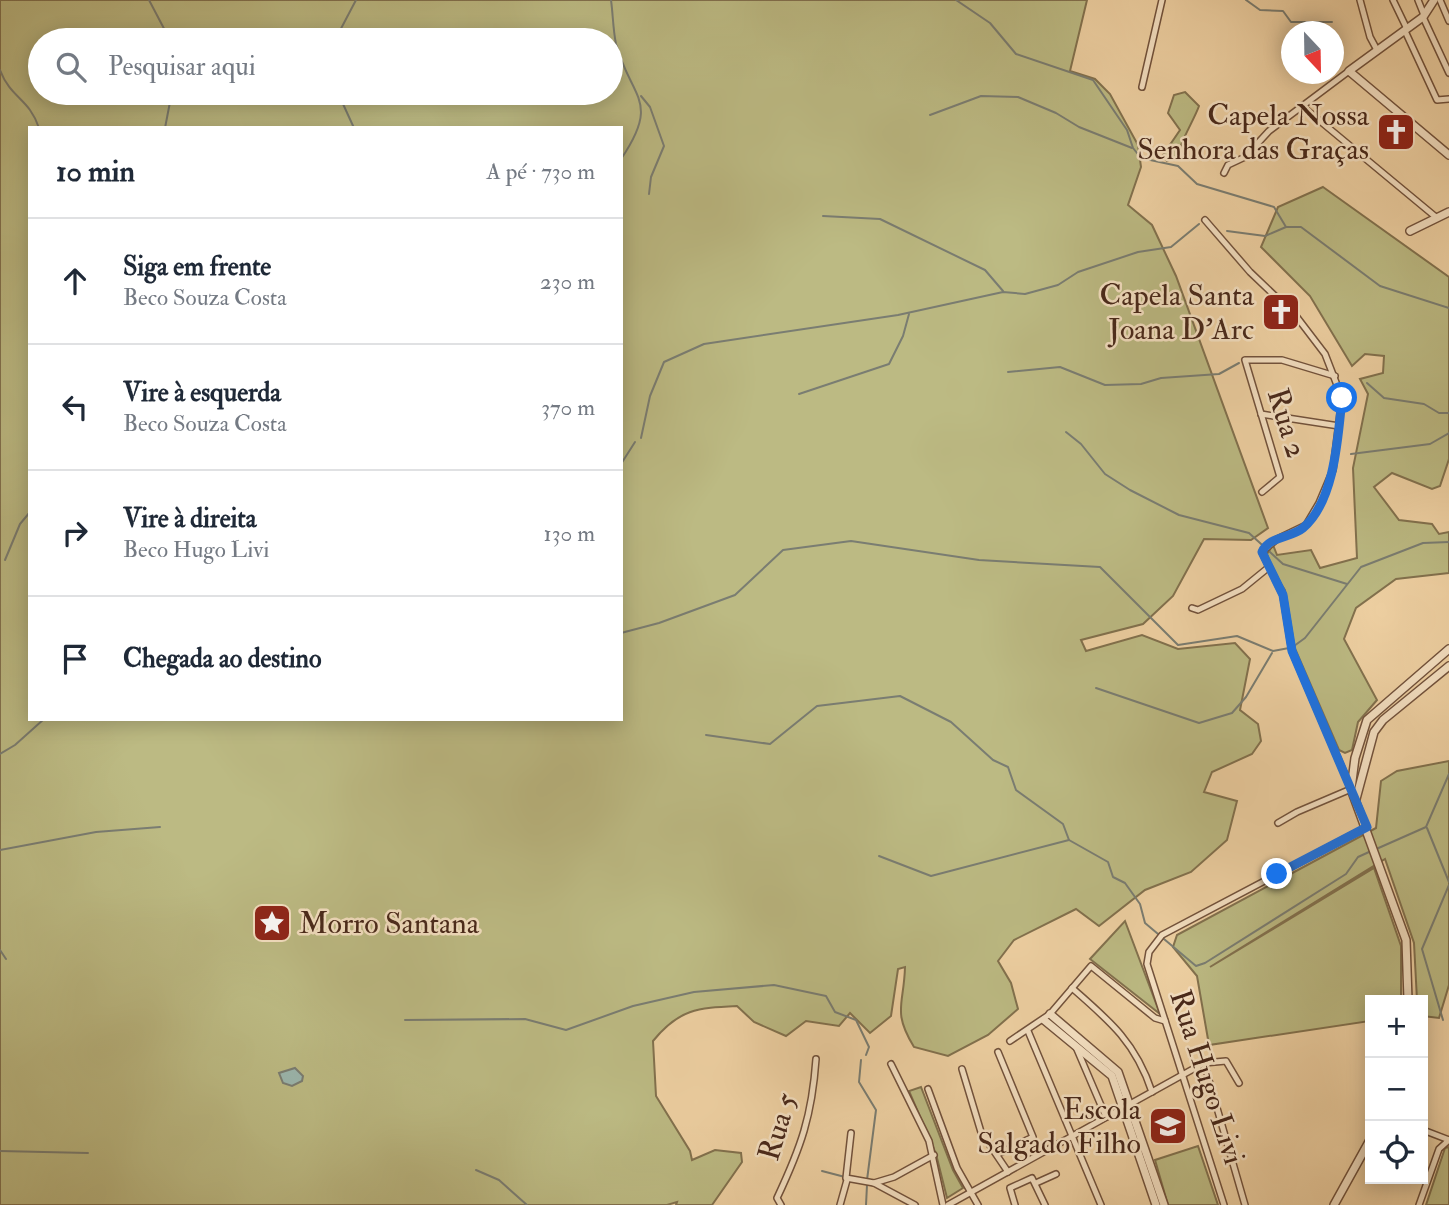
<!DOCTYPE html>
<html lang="pt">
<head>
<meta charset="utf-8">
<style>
	:root { --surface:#fff; --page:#f2f2f3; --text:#1f2937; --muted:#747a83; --line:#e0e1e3 }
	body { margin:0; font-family:"IM FELL Double Pica",serif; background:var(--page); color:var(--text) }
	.controls { position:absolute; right:21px; bottom:21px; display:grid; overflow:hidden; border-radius:0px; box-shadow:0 4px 18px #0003 }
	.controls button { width:63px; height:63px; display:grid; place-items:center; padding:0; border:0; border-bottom:2px solid var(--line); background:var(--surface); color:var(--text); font:35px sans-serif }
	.compass { position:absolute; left:1281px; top:21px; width:63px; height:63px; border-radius:50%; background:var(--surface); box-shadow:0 4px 18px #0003; rotate:158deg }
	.stop { position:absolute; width:21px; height:21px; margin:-16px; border:5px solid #1a73e8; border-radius:50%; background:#fff }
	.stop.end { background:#1a73e8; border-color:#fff; box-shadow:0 2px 7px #0008 }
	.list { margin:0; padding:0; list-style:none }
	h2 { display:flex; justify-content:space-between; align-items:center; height:91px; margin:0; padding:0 28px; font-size:30px }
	h2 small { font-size:23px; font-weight:400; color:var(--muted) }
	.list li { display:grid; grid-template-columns:46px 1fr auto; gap:21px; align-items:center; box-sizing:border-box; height:126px; padding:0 28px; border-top:2px solid var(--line) }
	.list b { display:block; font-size:26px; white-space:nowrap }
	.list p { margin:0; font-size:23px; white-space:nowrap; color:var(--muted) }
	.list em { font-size:23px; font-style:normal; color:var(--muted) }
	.icon { flex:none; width:38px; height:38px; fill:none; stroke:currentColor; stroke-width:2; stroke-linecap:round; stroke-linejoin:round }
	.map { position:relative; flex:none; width:1449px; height:1205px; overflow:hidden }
	.search { position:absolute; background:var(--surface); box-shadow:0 4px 18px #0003; left:28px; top:28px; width:595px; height:77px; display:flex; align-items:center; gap:18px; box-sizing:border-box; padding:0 24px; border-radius:38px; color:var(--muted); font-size:26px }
	.panel { position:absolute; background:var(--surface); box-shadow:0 4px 18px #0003; left:28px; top:126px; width:595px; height:595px; border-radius:0px }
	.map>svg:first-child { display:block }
</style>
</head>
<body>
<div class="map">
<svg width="1449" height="1205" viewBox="0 0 1449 1205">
	<rect width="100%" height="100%" fill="#efd1a3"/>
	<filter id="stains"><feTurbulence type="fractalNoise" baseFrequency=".00286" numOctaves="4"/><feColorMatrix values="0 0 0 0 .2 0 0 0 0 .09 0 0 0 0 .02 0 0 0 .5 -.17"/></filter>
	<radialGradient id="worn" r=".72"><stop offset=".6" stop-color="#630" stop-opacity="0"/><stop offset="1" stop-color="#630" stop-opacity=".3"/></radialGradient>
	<g fill="#bcba83" stroke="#82714e" stroke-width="2" fill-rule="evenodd">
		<path d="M0,0H1087L1070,71L1095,79L1110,94L1138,145L1141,167L1128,205L1152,225L1176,276L1268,528L1251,540L1204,539L1173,596L1143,624L1081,640L1086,651L1142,635L1178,649L1235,643L1250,659L1240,710L1258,724L1261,741L1252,754L1212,772L1204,792L1237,801L1227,840L1191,872L1145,890L1099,926L1076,909L1014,940L998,961L1011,983L1018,1009L988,1035L948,1056L914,1047C892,1011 904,1005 905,967L898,969L891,1016L870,1033L850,1013L839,1026L806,1021L786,1036L754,1022L737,1006C697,1008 679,1009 653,1041L656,1096L690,1151L692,1160L715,1150L741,1153L742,1162L712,1205H676L677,1202L667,1205H0ZM40,40H611V93H40ZM30,128H621V719H30Z"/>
		<path d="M1185,92L1199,106C1195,118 1177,148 1178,156L1167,161L1163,155L1180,130L1168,113L1174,95Z"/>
		<path d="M1323,187L1449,277V459L1440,486L1432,489L1392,473L1374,487L1399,520L1432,524L1439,534L1449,532V573L1396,579L1356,608L1344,639L1377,700L1358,722L1352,750L1345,753L1339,750L1293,644L1285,590L1270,567L1267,554L1273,545L1277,555L1311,550L1320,568L1357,558L1353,468L1368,394L1360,379L1383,373L1384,356L1365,354L1352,366L1310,296L1261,247L1278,207Z"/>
		<path d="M1449,761V985L1439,1018L1423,1016V1000H1417L1414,943L1385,859L1210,967L1374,868L1401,946V1000H1370V1021L1209,1045L1197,976L1173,947L1177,935L1376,828L1381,781L1397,771Z"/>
		<path d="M1125,921L1160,1014L1090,959Z"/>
		<path d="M921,1087L953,1170L963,1188L947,1198L936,1154L909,1091Z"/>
		<path d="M1198,1146L1218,1205H1168L1155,1160Z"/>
		<path d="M1449,1147V1205H1426L1445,1148Z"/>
	</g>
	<path fill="#9bb6ad" stroke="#7a7d72" stroke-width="2" d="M295,1068L303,1076L302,1081L292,1086L283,1083L279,1073Z"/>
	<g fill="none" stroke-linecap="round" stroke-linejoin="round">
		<g stroke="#7a7d72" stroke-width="2">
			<path d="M149,0L170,40"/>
			<path d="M611,0C613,14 613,30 616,44C631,99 661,100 621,159"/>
			<path d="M956,0L990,23L1016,54L1093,80L1127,130L1133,148L1141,158L1178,166L1197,184L1274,207L1286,227H1301L1380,286L1449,308"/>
			<path d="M1246,0L1260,10L1283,11L1291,22H1332"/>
			<path d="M335,40L356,0"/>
			<path d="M0,70C11,99 29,98 39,128"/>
			<path d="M338,93L354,128"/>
			<path d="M641,96L650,107L664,146L651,177L649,194"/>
			<path d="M930,115L981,96L1018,97L1056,113L1079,127L1132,148"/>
			<path d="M165,128L170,102L177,93"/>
			<path d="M823,216L880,219L985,270L1003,291"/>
			<path d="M1227,231L1265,236L1286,227"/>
			<path d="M1008,372L1060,367L1105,385L1141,384L1161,378L1219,374L1239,363"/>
			<path d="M1367,383L1384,398L1424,404L1439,413H1449"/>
			<path d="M799,394L889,364L903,336L909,314"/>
			<path d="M1066,432L1081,444L1105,474L1130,490L1179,515L1249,533L1283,564L1347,584"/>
			<path d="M641,438L650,396L664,362L704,344L898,315L1003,292L1025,294L1058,285L1078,272L1138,252L1171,247L1199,224"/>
			<path d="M1351,454L1430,444L1449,433"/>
			<path d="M621,464L635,442"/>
			<path d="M5,560L20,524L30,512"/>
			<path d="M621,633L659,623L735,595L783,550L851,541L979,560L1100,567L1178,645L1237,636L1273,651L1289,648"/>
			<path d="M1294,646L1305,638L1361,567L1423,543L1449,542"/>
			<path d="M1096,688L1199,723L1232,713L1246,697L1272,653"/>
			<path d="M706,735L770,744L817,706L900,696L951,722L993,760L1008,767L1016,790L1063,824L1069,840L1108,862L1113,877L1125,883L1140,904L1145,923L1196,966L1205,963L1346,874L1358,857L1369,852"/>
			<path d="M0,754L15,745L44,719"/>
			<path d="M1427,828L1449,882"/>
			<path d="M0,850L96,832L160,827"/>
			<path d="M1374,850L1426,827L1449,774"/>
			<path d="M879,856L931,876L1069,840"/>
			<path d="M0,950L6,959"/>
			<path d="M405,1020L525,1019L566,1030L633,1006L694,992L774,985L826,996L835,1012L856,1020L869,1047L866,1055"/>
			<path d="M1443,1020L1422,949L1449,885"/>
			<path d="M861,1060L859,1082L876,1110L867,1180"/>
			<path d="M0,1151L88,1153"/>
			<path d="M476,1170L499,1180L527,1205"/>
			<path d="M822,1171L845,1177"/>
			<path d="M866,1205L867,1185"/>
		</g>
		<defs>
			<g id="minor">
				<path d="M1360,0L1370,37L1377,50"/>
				<path d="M1393,0L1407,29"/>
				<path d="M1418,0L1424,15"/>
				<path d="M1440,0L1449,21"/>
				<path d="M1423,17L1449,73"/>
				<path d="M1405,31L1437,100L1449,99"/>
				<path d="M1142,87L1162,0"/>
				<path d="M1302,106L1437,218"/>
				<path d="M1224,173L1228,165L1245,157L1269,131L1349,71"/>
				<path d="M1205,220L1250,272L1296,316L1325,354L1342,398L1333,470L1319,503L1306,525L1277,539L1262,552L1283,595L1292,651L1351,789L1297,812L1278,823"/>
				<path d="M1261,414L1339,426"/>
				<path d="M1262,492L1280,477L1245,360H1282L1335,376"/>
				<path d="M1192,608L1198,610L1242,589L1269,567"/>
				<path d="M1072,988C1110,1021 1136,1043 1152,1092"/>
				<path d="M1028,1031L1101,1205"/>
				<path d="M1010,1041L1050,1014L1091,966L1155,1018L1165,1021"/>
				<path d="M1076,1047L1106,1117"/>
				<path d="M1204,1063L1245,1205"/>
				<path d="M891,1064L929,1141L943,1205"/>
				<path d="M962,1069L981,1132L1008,1172"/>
				<path d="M928,1089L957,1168L978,1205"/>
				<path d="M1423,1130L1449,1140"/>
				<path d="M851,1133L846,1178L874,1183L915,1205"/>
				<path d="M998,1154L1033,1137L998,1052"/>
				<path d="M874,1183L894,1177L934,1155"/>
				<path d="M1036,1183L1056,1174"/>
				<path d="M781,1205L777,1198C801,1147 812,1116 816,1059"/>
				<path d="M840,1205L847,1180"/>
				<path d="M948,1205L1204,1063L1226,1061L1239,1083"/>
				<path d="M1015,1205L1010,1188L1032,1178L1045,1205"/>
				<path d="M1224,1205L1147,964L1149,952L1162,935L1367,827"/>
				<path d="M1419,1205L1439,1149L1449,1140"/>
			</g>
			<g id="tertiary">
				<path d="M1434,0L1423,17L1349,71L1449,155"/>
				<path d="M1410,231L1449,212"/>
				<path d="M1356,799L1374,732L1383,720L1449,666"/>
				<path d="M1408,1000L1406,940L1351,789L1355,758L1367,720L1449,649"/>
				<path d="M1050,1014L1118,1072L1164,1205"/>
				<path d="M1044,1020L1112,1076L1156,1205"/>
				<path d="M1334,1205L1370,1140"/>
			</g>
		</defs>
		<use href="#minor" stroke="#72523c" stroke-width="8"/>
		<use href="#tertiary" stroke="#72523c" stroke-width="10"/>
		<use href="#minor" stroke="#f5e1c3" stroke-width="5"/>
		<use href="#tertiary" stroke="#f5e1c3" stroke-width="7"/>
	</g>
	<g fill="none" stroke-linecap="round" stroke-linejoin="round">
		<path stroke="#1a73e8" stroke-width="9" d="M1277,874L1367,827L1292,651L1283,595L1262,552C1269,536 1291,538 1303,528C1335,501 1338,436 1342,398"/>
	</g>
	<defs>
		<symbol id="church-square" viewBox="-11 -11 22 22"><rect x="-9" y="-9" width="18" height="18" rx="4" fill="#8f2418" stroke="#f5e1c3"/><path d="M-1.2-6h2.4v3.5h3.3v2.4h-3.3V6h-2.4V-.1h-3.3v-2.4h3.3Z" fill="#fff"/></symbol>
		<symbol id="sight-square" viewBox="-11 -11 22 22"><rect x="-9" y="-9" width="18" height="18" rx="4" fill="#8f2418" stroke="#f5e1c3"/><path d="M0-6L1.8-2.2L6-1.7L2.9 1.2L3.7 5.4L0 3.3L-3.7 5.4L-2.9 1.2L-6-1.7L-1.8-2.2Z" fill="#fff"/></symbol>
		<symbol id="school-square" viewBox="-11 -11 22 22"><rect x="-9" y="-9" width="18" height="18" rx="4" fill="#8f2418" stroke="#f5e1c3"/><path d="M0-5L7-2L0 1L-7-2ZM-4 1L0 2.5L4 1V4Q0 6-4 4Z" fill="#fff"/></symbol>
	</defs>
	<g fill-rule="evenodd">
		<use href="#church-square" x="1374" y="110" width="44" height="44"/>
		<use href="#church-square" x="1259" y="290" width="44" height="44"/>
		<use href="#sight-square" x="250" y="901" width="44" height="44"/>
		<use href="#school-square" x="1146" y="1104" width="44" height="44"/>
	</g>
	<g text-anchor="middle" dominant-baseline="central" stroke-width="5" stroke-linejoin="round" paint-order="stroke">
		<g font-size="30" fill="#48281a" stroke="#f5e1c3" text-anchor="end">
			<text x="1369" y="115">Capela Nossa<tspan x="1369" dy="34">Senhora das Graças</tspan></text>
			<text x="1254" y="295">Capela Santa<tspan x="1254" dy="34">Joana D'Arc</tspan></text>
			<text x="299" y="923" text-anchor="start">Morro Santana</text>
			<text x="1141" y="1109">Escola<tspan x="1141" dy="34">Salgado Filho</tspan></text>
		</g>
		<g font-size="30" fill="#48281a" stroke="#f5e1c3">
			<text transform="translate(1287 423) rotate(73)">Rua 2</text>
			<text transform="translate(1207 1077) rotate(72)">Rua Hugo Livi</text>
			<text transform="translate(778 1127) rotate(-73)">Rua 5</text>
		</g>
	</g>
	<rect width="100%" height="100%" filter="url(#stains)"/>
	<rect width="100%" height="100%" fill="url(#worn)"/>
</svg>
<div class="controls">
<button>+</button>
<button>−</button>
<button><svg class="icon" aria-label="locate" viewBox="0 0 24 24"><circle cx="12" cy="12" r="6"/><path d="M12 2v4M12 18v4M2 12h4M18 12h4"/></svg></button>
</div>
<svg class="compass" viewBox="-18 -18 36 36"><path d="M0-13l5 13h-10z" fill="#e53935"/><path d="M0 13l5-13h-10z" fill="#747a83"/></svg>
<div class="stop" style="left:1342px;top:398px"></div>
<div class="stop end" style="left:1277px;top:874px"></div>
<div class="search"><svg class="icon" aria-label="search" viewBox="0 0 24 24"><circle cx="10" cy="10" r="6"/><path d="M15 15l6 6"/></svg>Pesquisar aqui</div>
<section class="panel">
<h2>10 min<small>A pé · 730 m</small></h2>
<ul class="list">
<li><svg class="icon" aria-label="ahead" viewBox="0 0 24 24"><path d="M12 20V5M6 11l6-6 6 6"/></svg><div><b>Siga em frente</b><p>Beco Souza Costa</p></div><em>230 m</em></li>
<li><svg class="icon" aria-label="left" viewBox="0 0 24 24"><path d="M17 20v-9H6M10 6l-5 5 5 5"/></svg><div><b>Vire à esquerda</b><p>Beco Souza Costa</p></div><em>370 m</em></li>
<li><svg class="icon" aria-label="right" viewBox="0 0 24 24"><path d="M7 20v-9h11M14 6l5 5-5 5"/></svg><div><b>Vire à direita</b><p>Beco Hugo Livi</p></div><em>130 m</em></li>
<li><svg class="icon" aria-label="arrive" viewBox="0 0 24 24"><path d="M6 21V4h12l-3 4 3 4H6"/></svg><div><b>Chegada ao destino</b></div></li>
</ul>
</section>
</div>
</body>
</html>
